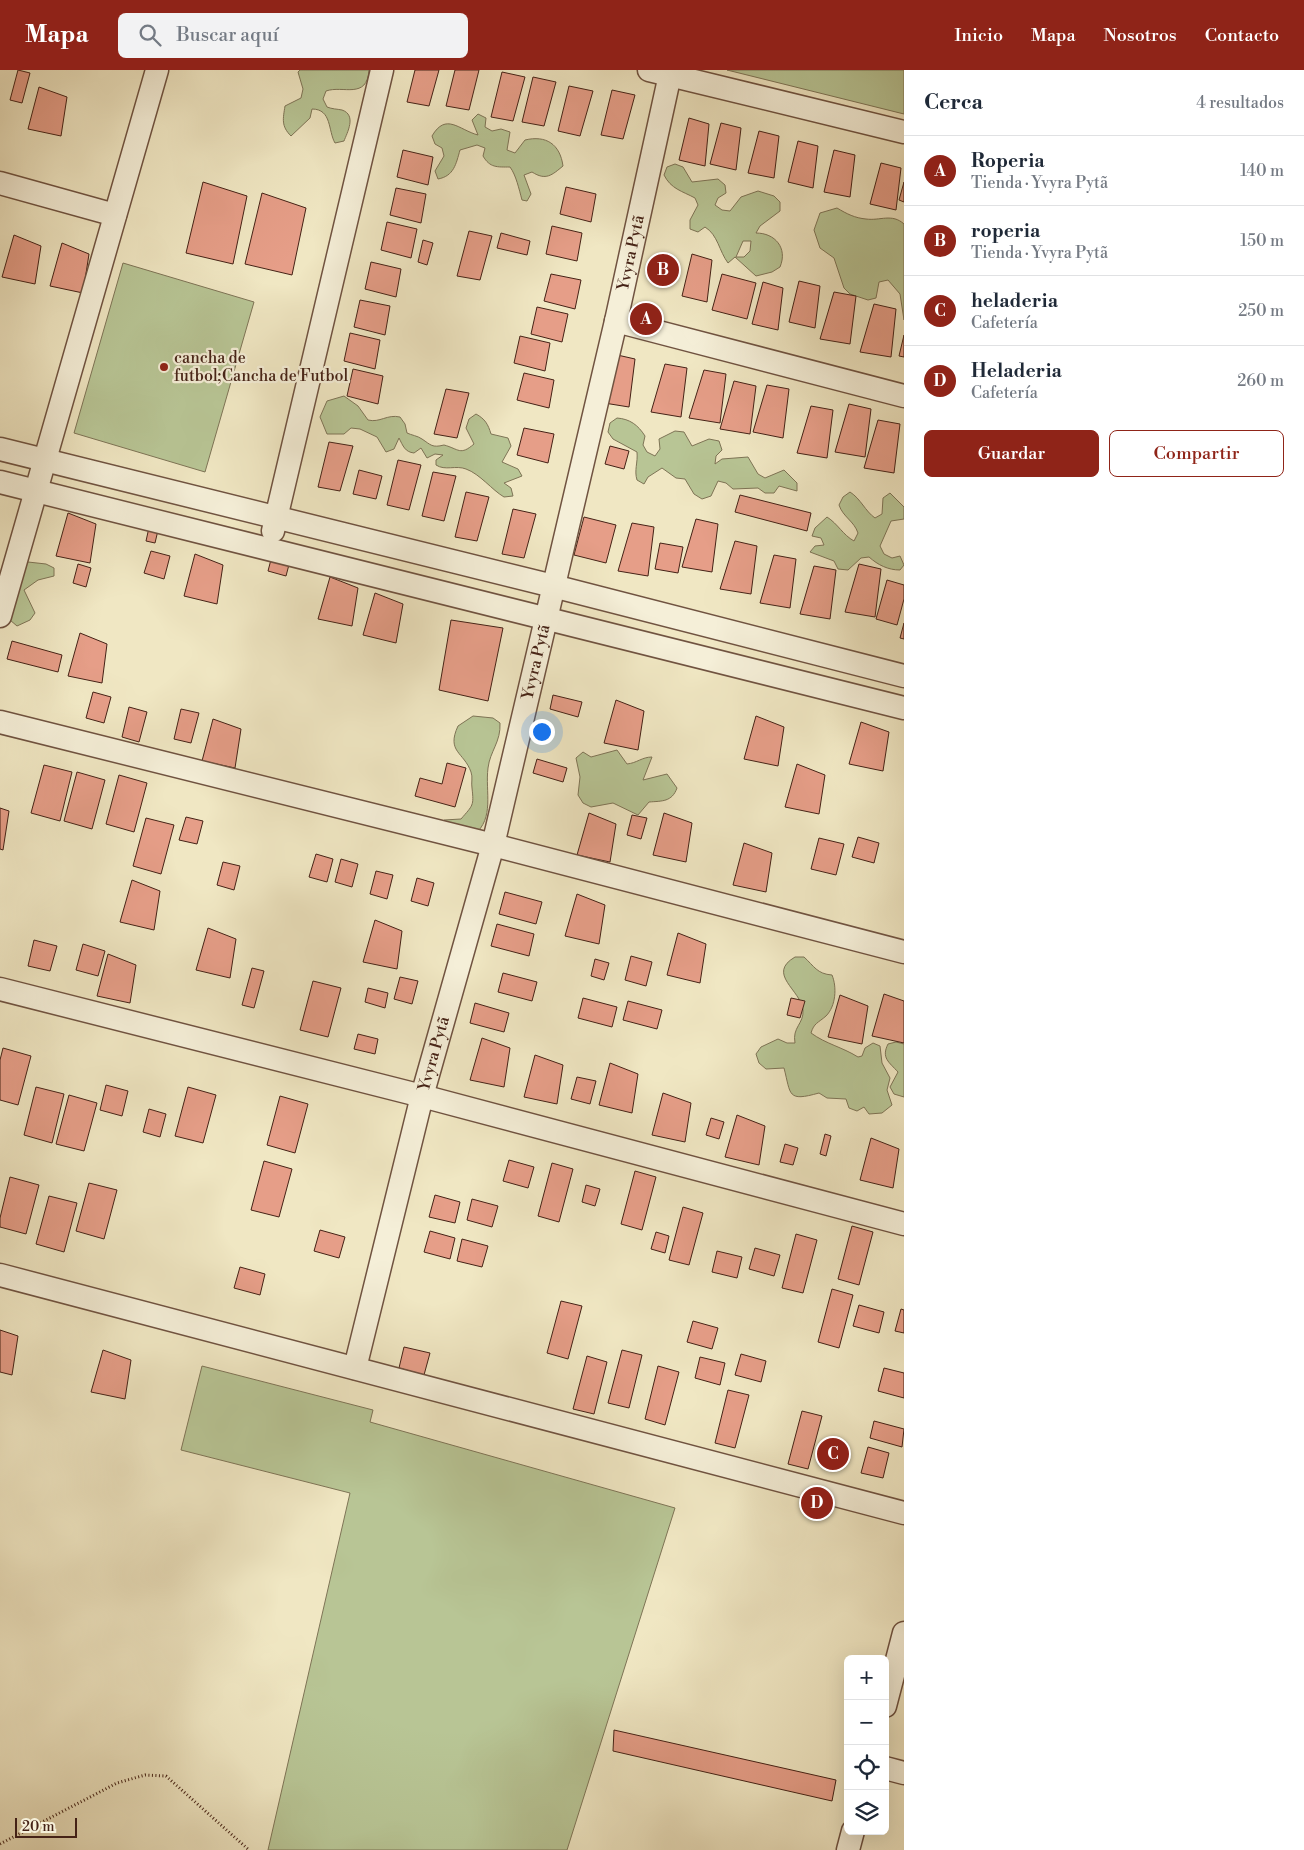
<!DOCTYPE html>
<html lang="es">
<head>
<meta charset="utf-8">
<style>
	:root { --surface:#fff; --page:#f2f2f3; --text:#1f2937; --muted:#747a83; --line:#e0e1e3; --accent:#8f2418 }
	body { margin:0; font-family:"Libre Bodoni",serif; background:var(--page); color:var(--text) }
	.controls { position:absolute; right:15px; bottom:15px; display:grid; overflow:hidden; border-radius:8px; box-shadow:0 5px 20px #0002 }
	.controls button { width:45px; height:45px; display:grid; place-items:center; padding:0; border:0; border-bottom:1px solid var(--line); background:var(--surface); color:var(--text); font:25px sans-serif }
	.scale { position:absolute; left:15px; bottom:12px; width:62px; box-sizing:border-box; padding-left:5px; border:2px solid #452216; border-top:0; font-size:14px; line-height:18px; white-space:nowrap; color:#452216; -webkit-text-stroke:4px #f5efd8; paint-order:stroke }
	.you { position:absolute; left:541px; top:661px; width:18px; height:18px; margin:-12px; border:4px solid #fff; border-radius:50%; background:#1a73e8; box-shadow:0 0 0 8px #1a73e833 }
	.badge { display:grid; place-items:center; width:32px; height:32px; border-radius:50%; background:var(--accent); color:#fff; font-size:16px; font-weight:700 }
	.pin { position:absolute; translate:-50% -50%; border:2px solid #fff; box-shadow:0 1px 5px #0006 }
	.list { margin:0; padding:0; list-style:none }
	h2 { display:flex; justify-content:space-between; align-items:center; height:65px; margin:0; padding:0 20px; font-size:21px }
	h2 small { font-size:16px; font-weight:400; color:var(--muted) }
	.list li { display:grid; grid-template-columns:32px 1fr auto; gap:15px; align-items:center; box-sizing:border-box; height:70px; padding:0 20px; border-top:1px solid var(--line) }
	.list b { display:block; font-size:19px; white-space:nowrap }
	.list p { margin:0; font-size:16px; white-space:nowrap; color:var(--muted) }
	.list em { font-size:16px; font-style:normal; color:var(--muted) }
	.actions { display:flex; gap:10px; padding:15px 20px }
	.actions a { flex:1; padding:11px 0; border:1px solid var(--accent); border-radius:8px; text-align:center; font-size:18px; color:var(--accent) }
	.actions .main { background:var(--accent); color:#fff }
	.icon { flex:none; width:28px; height:28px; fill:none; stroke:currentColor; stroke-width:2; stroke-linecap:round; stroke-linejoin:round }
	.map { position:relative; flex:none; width:904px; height:1780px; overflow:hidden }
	header { display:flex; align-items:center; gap:30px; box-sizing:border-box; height:70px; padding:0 25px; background:var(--accent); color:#fff }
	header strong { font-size:24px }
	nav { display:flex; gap:28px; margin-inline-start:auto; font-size:18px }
	.search { width:350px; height:45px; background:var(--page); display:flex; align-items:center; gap:12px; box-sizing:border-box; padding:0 18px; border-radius:8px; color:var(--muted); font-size:19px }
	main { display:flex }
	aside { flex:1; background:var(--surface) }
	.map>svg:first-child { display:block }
</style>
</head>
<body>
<header>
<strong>Mapa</strong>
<div class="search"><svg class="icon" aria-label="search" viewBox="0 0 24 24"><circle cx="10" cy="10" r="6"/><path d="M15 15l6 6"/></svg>Buscar aquí</div>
<nav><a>Inicio</a><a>Mapa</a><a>Nosotros</a><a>Contacto</a></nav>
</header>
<main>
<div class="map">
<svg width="904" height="1780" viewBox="0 0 904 1780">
	<rect width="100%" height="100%" fill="#f0e7c3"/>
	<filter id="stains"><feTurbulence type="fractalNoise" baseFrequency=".004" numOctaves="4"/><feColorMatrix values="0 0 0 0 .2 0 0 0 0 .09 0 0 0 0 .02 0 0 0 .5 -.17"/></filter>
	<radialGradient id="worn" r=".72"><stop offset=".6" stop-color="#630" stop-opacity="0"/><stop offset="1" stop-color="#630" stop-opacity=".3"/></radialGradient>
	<g fill="#b8c595" stroke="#7e7456" fill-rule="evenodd">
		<path d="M300,0H369C367,30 343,15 326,21L323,29L327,37C332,39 337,39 342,40C357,45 347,63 344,71L335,73C328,61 332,39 312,39L310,48L291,66C281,56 283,49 285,36L301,28L303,19L298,2Z"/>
		<path d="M727,0H904V44Z"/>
		<path d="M478,44L486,48L485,57L492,61L501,59L510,62L507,80L515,83L525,70C546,65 560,74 563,96C552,105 546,111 532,102L524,105L531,124L527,131L522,130C519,119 516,105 510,97C497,97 490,98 483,86L485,78L477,75L460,80C456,94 454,106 438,109L435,101L444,86L442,78L435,74L432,66C446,42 459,60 478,65L472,50Z"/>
		<path d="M675,94L683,97L692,112L718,109L725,115L726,123L718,128L715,135L722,140L730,141L741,127L758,121L774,126L780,132V141L760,156L756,163C775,163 788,178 780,197L772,202L756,206L735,187L728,193C719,181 718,165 705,157L698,162L690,159V150L698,135L695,128C682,121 671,119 664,105L667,97ZM743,171H751L750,181L744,187H736Z"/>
		<path d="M837,138C847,144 855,148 866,149C880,151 892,143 904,154V250L900,224L888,210L879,212L876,228L868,230L850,224L844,218L834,188L820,178L814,160L820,143Z"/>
		<path d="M123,193L254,232L205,402L74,363Z"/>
		<path d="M344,326L358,336L368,350C380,353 387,344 400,347L405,354L407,363C411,365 418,366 422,369C431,375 432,378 444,375C459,379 460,386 474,374L466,358L469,349L476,344C485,349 488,354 491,364L508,368L511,376L502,392L518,399L522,406L504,413L511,418L513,426L504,427C492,420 480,404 466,399C456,395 445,401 436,395V390L443,385L435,384L427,388L421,378L414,383C405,382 403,376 399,368L394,379L386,382L377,367L360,359L351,358L344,364H327L320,347L327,331Z"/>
		<path d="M617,348C630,349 638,355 645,366L643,375L647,382L655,386L660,379L659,369L675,361L684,362L692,376L709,369L719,371L722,380L716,386L715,394L722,389L748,387L758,404L765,408L784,400L797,413V421L779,416L774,423H765L758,418L733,419L726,413L718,411L711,426L702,429L694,424L685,409L676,408L662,398L648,407L644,414L637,410C634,400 638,393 637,382L613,369L608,362L610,353Z"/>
		<path d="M850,422C861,429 865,441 875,448L882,444L883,428L890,423L904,437V449L891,451L880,476L884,484L892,488L900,486L904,495L900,500C888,500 878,495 869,487L861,488L848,500L838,499L834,491L810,482L815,476L824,475L821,468L812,466L815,458L827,447C838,454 843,465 854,471L858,463C854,451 843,447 839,435L843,427Z"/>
		<path d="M28,492L46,494L54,498V506L38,510L24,520L35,543L30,550L17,556L10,550L21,497Z"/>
		<path d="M473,646L493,648L500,653C501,672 490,681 488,698C485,722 495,748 474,765L443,755L444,750L461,749C473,735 474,736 472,718C471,713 473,707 471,702C464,682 446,682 458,656Z"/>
		<path d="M617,680L627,694C637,693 642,687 652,687L643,710L667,704L677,718C672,732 662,731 649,732L638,745L613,733L591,737L583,733L578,725L580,707L576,688L583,682L591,687Z"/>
		<path d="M795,887H804C814,896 817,904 832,905C837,917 836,936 826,946C818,953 814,953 811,963C826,974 842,977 858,987L862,986L865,978L873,973L880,976L882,993L890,1008L887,1020L892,1035L882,1043L869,1044L864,1037L857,1041L849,1038L846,1029L827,1028L819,1023C787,1032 791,1025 784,998L766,999L759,993L756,984L761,977L778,969L787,973H795C792,957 804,954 803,940C801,920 766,904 795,887Z"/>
		<path d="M896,972L904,974V1027L894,1024L890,1017L898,1002C889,992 881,988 888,974Z"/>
		<path d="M202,1296L373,1340L370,1352L675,1438L567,1780H268L350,1423L181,1380Z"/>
	</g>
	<g fill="#e69e88" stroke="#452216">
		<path d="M18,0L30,3L22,33L10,30Z"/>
		<path d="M415,0H439L429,36L407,32Z"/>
		<path d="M455,0H479L469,40L446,36Z"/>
		<path d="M502,2L525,7L513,51L491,47Z"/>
		<path d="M533,7L556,12L544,56L522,52Z"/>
		<path d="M569,16L593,21L580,66L558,61Z"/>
		<path d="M39,17L67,27L61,66L28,59Z"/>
		<path d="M612,20L635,25L623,69L601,65Z"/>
		<path d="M689,48L709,54L705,96L679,90Z"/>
		<path d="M721,53L741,58L736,100L710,94Z"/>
		<path d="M759,61L779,66L774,108L748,103Z"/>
		<path d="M798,71L818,76L813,118L788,112Z"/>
		<path d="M403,80L433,87L428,115L397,107Z"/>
		<path d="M834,80L855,85L850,127L824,122Z"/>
		<path d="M881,93L901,98L896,140L870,134Z"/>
		<path d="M203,112L247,126L233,194L186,183Z"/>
		<path d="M904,112V132L899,130Z"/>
		<path d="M566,117L596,124L591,152L560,144Z"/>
		<path d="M396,118L426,124L421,153L390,145Z"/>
		<path d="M262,123L306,138L292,205L245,194Z"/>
		<path d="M387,152L417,159L411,188L381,180Z"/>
		<path d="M552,156L582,163L577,191L546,184Z"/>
		<path d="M469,161L492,166L480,210L457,206Z"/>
		<path d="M501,163L530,171L527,185L497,178Z"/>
		<path d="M14,165L41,176L35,214L2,207Z"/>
		<path d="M423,170L433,173L427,195L418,192Z"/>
		<path d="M62,173L89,184L83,223L50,216Z"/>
		<path d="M692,184L712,190L707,232L682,226Z"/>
		<path d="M371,192L401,199L396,227L365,219Z"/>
		<path d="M551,204L581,210L575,239L544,231Z"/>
		<path d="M722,204L756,213L747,249L712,240Z"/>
		<path d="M799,211L820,216L815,258L789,252Z"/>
		<path d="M763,212L783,218L778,260L752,254Z"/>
		<path d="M834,222L856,226L850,274L820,269Z"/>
		<path d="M360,230L390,236L385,265L354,257Z"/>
		<path d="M874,234L896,239L891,287L860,282Z"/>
		<path d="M537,237L568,244L562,272L531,264Z"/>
		<path d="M350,263L380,270L375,299L344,291Z"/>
		<path d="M904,265V287L899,286Z"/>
		<path d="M520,266L550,273L545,301L514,293Z"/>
		<path d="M613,284L635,289L629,337L598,332Z"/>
		<path d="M665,294L687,298L681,347L651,342Z"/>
		<path d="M353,299L383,306L378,334L347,326Z"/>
		<path d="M704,300L726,304L720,353L689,348Z"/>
		<path d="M524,303L554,310L549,338L517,330Z"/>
		<path d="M734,311L756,316L750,364L720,359Z"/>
		<path d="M767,315L789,319L783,368L753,362Z"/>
		<path d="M446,319L469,323L457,368L434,364Z"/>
		<path d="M849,334L871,339L865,387L835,382Z"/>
		<path d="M811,336L833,340L827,388L797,383Z"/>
		<path d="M878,350L900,354L894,403L864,398Z"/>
		<path d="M524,358L554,364L548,393L517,385Z"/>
		<path d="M329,372L353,376L340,421L318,417Z"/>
		<path d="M610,376L629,381L624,399L605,394Z"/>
		<path d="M398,390L421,395L409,440L387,435Z"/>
		<path d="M359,400L382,406L376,429L353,424Z"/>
		<path d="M433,402L456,406L444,451L422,446Z"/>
		<path d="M466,422L489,427L477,471L455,467Z"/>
		<path d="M740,425L811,443L807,461L735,442Z"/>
		<path d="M513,439L536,444L524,488L502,484Z"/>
		<path d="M68,443L96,454L90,493L56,486Z"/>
		<path d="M584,447L616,455L606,493L574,485Z"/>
		<path d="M696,449L718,454L712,502L682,497Z"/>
		<path d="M150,453L159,456L155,473L146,471Z"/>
		<path d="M632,453L654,457L648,506L618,501Z"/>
		<path d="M735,471L757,476L751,524L720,519Z"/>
		<path d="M660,473L683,477L678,503L655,499Z"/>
		<path d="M151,481L170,486L164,509L144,503Z"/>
		<path d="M273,482L291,487L286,506L268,501Z"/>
		<path d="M195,484L223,495L217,534L184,526Z"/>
		<path d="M774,485L796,489L790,538L760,533Z"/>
		<path d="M78,494L91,498L86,517L73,513Z"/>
		<path d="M859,494L881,499L875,547L845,542Z"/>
		<path d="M814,496L836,500L830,549L800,544Z"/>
		<path d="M330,507L358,518L352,556L318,549Z"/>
		<path d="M887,510L904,515V529L897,555L876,549Z"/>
		<path d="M375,523L403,534L396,573L363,565Z"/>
		<path d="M451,550L503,558L488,631L439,620Z"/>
		<path d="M904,553V569L900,568Z"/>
		<path d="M80,563L107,574L102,613L68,606Z"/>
		<path d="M12,571L62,585L58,602L7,589Z"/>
		<path d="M93,622L111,627L104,653L86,648Z"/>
		<path d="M553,625L582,632L578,647L550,639Z"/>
		<path d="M616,630L644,641L638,680L604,673Z"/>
		<path d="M129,637L147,642L139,672L122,667Z"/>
		<path d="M181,639L199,643L191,673L174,669Z"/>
		<path d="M756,646L784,657L778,696L744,689Z"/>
		<path d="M213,649L241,659L235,698L202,691Z"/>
		<path d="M861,652L889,662L883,701L849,694Z"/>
		<path d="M537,689L567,698L563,712L533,703Z"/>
		<path d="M447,693L466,698L455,737L415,726L420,708L442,714Z"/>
		<path d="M797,694L825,705L819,744L785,737Z"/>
		<path d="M44,695L72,702L60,751L31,743Z"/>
		<path d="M77,702L105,710L92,759L64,751Z"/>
		<path d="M119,705L147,713L134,762L106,754Z"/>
		<path d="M0,738L9,741L3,780L0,779Z"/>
		<path d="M589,743L616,754L610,792L577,785Z"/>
		<path d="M664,743L692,753L686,792L653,785Z"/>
		<path d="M632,745L647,748L641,769L627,765Z"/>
		<path d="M186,747L203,751L197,774L179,770Z"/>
		<path d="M146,748L174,755L161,804L133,796Z"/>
		<path d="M858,767L879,773L874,793L852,787Z"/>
		<path d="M819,768L844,774L836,805L811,799Z"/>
		<path d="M744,773L772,783L766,822L733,815Z"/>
		<path d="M316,784L333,789L327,812L309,807Z"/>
		<path d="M341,789L358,794L352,817L335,812Z"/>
		<path d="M223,792L240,796L234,820L217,815Z"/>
		<path d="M376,801L393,805L387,829L370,824Z"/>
		<path d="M417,808L434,813L428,836L411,831Z"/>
		<path d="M132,810L160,821L154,860L120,852Z"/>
		<path d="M505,822L542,832L536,854L499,844Z"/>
		<path d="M577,824L605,835L599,874L565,866Z"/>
		<path d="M375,850L402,861L397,899L363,892Z"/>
		<path d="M497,854L534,864L529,886L491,876Z"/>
		<path d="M208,858L236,869L230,908L196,900Z"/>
		<path d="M678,863L706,874L700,913L667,905Z"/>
		<path d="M34,870L57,876L50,901L28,896Z"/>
		<path d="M83,874L105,881L98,906L76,900Z"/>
		<path d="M108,884L136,895L130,933L97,926Z"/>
		<path d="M631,886L652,892L646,916L625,910Z"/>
		<path d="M595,889L609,893L604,910L591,906Z"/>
		<path d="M252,898L264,901L254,938L242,935Z"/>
		<path d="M503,903L537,912L532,931L498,922Z"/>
		<path d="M400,907L418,911L412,934L394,929Z"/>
		<path d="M313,911L341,918L328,967L300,960Z"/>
		<path d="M368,918L388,923L385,938L365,932Z"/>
		<path d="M884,924L904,931V973L872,966Z"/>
		<path d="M840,925L868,936L862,974L828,967Z"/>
		<path d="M583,928L617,937L612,957L578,948Z"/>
		<path d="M791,928L805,931L800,948L787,945Z"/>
		<path d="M628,931L662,940L657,959L623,950Z"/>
		<path d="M475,933L509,943L504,962L470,953Z"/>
		<path d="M358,964L378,969L375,984L354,979Z"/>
		<path d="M482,968L510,978L504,1017L470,1010Z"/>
		<path d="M3,978L31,986L18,1035L0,1030V990Z"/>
		<path d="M535,985L563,995L557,1034L524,1027Z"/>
		<path d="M610,993L638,1004L632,1043L599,1035Z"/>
		<path d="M577,1007L596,1011L590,1034L571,1029Z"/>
		<path d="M106,1015L128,1021L122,1046L100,1040Z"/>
		<path d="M36,1017L64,1024L52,1073L24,1065Z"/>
		<path d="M188,1017L216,1025L203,1073L175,1066Z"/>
		<path d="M663,1023L691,1033L685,1072L652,1065Z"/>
		<path d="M69,1025L97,1033L84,1081L56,1074Z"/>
		<path d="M280,1026L308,1034L295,1083L267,1075Z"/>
		<path d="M149,1039L166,1044L160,1067L143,1062Z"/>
		<path d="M737,1045L765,1056L759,1095L725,1087Z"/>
		<path d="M711,1048L724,1052L719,1069L706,1065Z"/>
		<path d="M825,1064L831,1066L826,1086L820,1084Z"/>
		<path d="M871,1068L899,1079L893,1118L860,1110Z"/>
		<path d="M785,1074L798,1078L793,1095L780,1092Z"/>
		<path d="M509,1090L534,1097L528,1118L503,1111Z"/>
		<path d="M264,1091L292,1099L279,1147L251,1140Z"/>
		<path d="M552,1093L573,1099L559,1152L538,1146Z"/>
		<path d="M635,1101L656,1107L642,1160L621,1154Z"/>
		<path d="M10,1107L39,1115L26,1164L0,1157V1148Z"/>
		<path d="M89,1113L117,1120L104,1169L76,1161Z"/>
		<path d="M586,1115L600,1119L595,1136L582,1132Z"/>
		<path d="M435,1125L460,1132L455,1153L429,1147Z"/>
		<path d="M49,1126L77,1133L64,1182L36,1174Z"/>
		<path d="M472,1129L498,1136L492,1157L467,1150Z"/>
		<path d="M683,1137L703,1143L689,1195L669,1190Z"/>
		<path d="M852,1156L873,1162L859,1215L838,1209Z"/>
		<path d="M320,1160L345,1167L339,1188L314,1181Z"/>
		<path d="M430,1161L455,1168L450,1189L424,1182Z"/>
		<path d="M656,1162L669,1166L665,1183L651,1179Z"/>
		<path d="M796,1164L817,1170L803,1223L782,1218Z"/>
		<path d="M462,1169L488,1176L482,1197L457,1191Z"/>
		<path d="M755,1178L780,1185L774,1206L749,1199Z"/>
		<path d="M717,1181L742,1187L737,1208L712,1202Z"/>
		<path d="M240,1197L265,1204L260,1225L234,1218Z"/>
		<path d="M832,1219L853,1225L839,1278L818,1272Z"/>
		<path d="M561,1231L582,1236L568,1289L547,1283Z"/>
		<path d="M859,1235L884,1242L879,1263L853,1256Z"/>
		<path d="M901,1239L904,1240V1263L895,1261Z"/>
		<path d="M693,1251L718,1258L712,1279L687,1272Z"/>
		<path d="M0,1260L18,1266L12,1305L0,1302Z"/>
		<path d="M404,1277L430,1283L424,1305L399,1298Z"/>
		<path d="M103,1280L131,1290L125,1329L91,1322Z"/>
		<path d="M622,1280L642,1285L629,1338L608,1333Z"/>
		<path d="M741,1284L766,1291L761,1312L735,1305Z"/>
		<path d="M587,1286L607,1292L594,1344L573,1339Z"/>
		<path d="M700,1287L725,1293L720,1315L695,1308Z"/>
		<path d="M658,1296L679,1302L665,1355L645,1349Z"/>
		<path d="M884,1298L904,1303V1328L878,1321Z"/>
		<path d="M728,1320L749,1325L735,1378L715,1373Z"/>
		<path d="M802,1341L822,1346L808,1399L788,1394Z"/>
		<path d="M874,1351L904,1359L902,1377L870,1368Z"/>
		<path d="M868,1377L889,1383L883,1408L861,1403Z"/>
		<path d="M614,1660L836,1710L832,1731L613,1681Z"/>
	</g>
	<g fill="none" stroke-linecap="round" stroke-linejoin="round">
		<defs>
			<g id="street">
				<path d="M649,0L904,62"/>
				<path d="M0,113L115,145"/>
				<path d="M616,251L904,326"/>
				<path d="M0,379L553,516L904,606"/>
				<path d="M0,412L904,638"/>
				<path d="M273,461L382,0"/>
				<path d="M0,546L157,0"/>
				<path d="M0,652L493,775L904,882"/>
				<path d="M0,919L422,1026L904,1154"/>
				<path d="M0,1205L904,1443"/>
				<path id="s1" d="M355,1298L422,1026L493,775L616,251L671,0"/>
				<path d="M885,1636L904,1563"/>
				<path d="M885,1698L904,1703"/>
				<path d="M848,1780L853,1761"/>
			</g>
		</defs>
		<use href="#street" stroke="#705341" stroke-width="25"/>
		<path stroke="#452216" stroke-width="3" stroke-dasharray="1 2.5" stroke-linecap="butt" d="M0,1774L117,1713L145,1705L166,1706L249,1780"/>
		<use href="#street" stroke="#f5efd8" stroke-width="22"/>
	</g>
	<circle fill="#8f2418" stroke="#f5efd8" stroke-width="2" cx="164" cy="297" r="5"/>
	<g text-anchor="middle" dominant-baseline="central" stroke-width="4.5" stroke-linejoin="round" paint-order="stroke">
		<g font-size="16" fill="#452216" stroke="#f5efd8">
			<text stroke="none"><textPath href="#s1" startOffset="1149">Yvyra Pytã</textPath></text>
			<text stroke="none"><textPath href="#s1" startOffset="729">Yvyra Pytã</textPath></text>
			<text stroke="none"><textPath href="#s1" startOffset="324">Yvyra Pytã</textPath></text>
		</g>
		<g font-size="16" fill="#452216" stroke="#f5efd8" text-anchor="start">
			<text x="174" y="288">cancha de<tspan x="174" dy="18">futbol;Cancha de Futbol</tspan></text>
		</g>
	</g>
	<rect width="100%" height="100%" filter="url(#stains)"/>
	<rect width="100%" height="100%" fill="url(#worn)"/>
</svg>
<div class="controls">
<button>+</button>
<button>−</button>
<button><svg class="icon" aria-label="locate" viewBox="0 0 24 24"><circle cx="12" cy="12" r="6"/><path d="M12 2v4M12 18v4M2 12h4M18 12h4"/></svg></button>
<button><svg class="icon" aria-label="layers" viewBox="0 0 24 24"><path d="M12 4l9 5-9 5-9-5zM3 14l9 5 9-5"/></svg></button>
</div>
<div class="scale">20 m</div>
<div class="you"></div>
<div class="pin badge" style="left:646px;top:249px">A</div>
<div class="pin badge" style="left:663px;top:200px">B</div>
<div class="pin badge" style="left:833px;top:1384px">C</div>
<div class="pin badge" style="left:817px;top:1433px">D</div>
</div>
<aside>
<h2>Cerca<small>4 resultados</small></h2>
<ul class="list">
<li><span class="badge">A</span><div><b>Roperia</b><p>Tienda · Yvyra Pytã</p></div><em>140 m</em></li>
<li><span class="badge">B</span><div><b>roperia</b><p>Tienda · Yvyra Pytã</p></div><em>150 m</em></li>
<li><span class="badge">C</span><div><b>heladeria</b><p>Cafetería</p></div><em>250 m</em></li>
<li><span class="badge">D</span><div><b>Heladeria</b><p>Cafetería</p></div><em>260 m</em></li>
</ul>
<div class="actions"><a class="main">Guardar</a><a>Compartir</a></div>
</aside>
</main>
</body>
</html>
